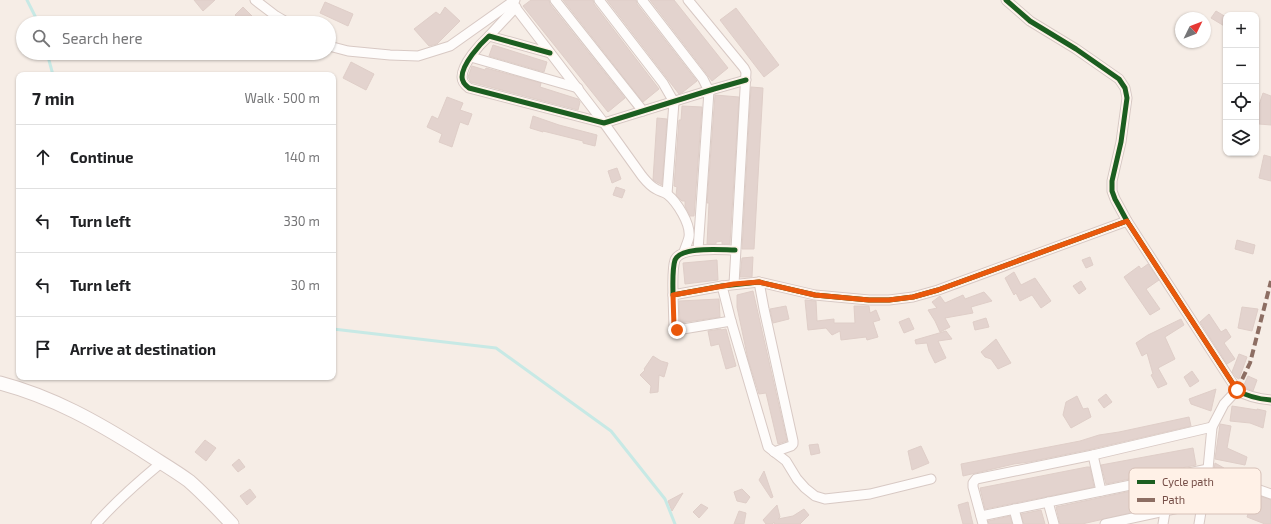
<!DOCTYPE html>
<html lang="en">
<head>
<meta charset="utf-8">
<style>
	:root { --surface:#fff; --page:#f6f6f6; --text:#202124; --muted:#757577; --line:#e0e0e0 }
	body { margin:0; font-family:"Exo 2",sans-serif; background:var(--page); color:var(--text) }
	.controls { position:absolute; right:12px; top:12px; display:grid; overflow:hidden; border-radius:8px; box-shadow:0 1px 3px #0004 }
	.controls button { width:36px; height:36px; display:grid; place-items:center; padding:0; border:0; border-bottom:1px solid var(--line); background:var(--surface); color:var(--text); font:20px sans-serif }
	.compass { position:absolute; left:1175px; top:12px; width:36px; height:36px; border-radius:50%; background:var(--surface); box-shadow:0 1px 3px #0004; rotate:47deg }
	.stop { position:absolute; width:12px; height:12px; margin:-9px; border:3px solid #ea580c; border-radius:50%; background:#fff }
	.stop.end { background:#ea580c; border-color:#fff; box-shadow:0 1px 4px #0008 }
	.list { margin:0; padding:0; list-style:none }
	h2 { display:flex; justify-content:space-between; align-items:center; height:52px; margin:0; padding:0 16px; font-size:17px }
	h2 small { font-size:13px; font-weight:400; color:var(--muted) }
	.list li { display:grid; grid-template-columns:26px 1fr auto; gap:12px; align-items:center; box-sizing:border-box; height:64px; padding:0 16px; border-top:1px solid var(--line) }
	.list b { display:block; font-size:15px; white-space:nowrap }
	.list em { font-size:13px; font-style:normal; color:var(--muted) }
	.icon { flex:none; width:22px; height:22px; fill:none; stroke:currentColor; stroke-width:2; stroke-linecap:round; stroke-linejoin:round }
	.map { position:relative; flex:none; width:1271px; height:524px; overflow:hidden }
	.search { position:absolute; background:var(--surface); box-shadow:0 1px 3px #0004; left:16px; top:16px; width:320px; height:44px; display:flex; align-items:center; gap:10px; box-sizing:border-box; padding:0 14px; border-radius:22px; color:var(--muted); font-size:15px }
	.panel { position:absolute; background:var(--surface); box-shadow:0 1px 3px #0004; left:16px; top:72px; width:320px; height:308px; border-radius:8px }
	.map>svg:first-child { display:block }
</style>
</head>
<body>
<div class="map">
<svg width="1271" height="524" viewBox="0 0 1271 524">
	<rect width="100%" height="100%" fill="#f6ede6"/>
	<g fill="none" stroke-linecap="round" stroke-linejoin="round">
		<g stroke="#c7e9e5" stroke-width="3">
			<path d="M27,0L35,16L38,23"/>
			<path d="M47,53L53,75"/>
			<path d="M333,329L496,348L611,431L665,499L675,524"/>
		</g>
	</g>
	<g fill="#e3d3ce" stroke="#dfcec8">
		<path d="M194,0H215L203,11Z"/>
		<path d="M531,0H549L550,4L625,98L608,112L523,6Z"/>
		<path d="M563,0H593L594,4L659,89L643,102Z"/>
		<path d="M607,0H636L637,4L697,81L683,92L679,94Z"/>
		<path d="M650,0H674L728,68L712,81Z"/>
		<path d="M325,2L353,14L348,26L320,13Z"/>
		<path d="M243,7L255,19L251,23H244L235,15Z"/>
		<path d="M445,7L460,21L437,44L429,46L414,29L436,12L440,15Z"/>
		<path d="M736,8L779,65L764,77L720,20Z"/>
		<path d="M1216,11L1226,17V27L1211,18Z"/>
		<path d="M493,45L547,62L544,72L489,56Z"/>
		<path d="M351,62L374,74L366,90L343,78Z"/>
		<path d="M472,66L485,70L486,68L541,83L540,87L578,99L580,102L578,110L471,82L468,77Z"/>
		<path d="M751,87L763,88L754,249H742Z"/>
		<path d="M1263,93L1271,96V125L1259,124V105Z"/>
		<path d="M715,95L739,97L730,244H722V241L716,242V244H707L709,203H707Z"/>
		<path d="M447,97L463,103L460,110L472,114L468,125L460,122L452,147L439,142L442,134L427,127L432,116L438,119Z"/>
		<path d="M682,106L702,107L694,216H690L685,206V201H682L676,195L677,187L674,186L679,120H681Z"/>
		<path d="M533,116L559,125L597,135L595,146L583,143V141L543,131V132L530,128Z"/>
		<path d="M657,118L667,119L662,185L653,180Z"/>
		<path d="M1264,155L1271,157V181L1259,178Z"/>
		<path d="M617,168L621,179L612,183L608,171Z"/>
		<path d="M616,187L625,190L622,198L613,195Z"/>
		<path d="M1237,240L1255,245L1253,254L1235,249Z"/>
		<path d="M753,257L752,277H740L742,258Z"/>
		<path d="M1090,257L1093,265L1086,268L1082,260Z"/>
		<path d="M717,260L718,280L685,284L683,263Z"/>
		<path d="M1148,264L1159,280L1146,289L1160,309L1150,315L1124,277L1139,266L1141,269Z"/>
		<path d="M1014,272L1021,285L1035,278L1051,301L1041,308L1032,295L1020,301L1016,293L1014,295L1005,278Z"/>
		<path d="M1081,281L1086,289L1079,294L1073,286Z"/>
		<path d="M753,291L787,441L778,444L766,393L759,394L748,359L737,307V295Z"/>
		<path d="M984,292L992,301L971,307L973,313L945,318L950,327L940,332L935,321L928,310L937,308L932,302L940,296L945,303L963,295L965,299Z"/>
		<path d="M719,299L720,317L680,323L679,301Z"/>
		<path d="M805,300L816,301L817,321L834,319V323H855L854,306H869L870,313L876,310L880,320L873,322L878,337L867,340L866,337L841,340L840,331L832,335L826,328L808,330Z"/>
		<path d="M786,306L789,319L773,323L770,309Z"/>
		<path d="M1242,307L1258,309L1252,331L1238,328Z"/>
		<path d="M1209,314L1221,332L1226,329L1231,337L1224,343L1235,359L1227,364L1200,322Z"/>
		<path d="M909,318L914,329L904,333L899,322Z"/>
		<path d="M986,318L989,327L975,330L973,322Z"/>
		<path d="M1181,319L1184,325L1165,337L1175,359L1158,368L1167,384L1158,388L1151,375L1153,374L1147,353L1142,356L1136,343L1148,335Z"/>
		<path d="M721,329V330L726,329L736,366L726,369L719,344L711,346L708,331Z"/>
		<path d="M946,331L952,339L938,341L946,358L935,363L929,351L927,343L916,344L915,340Z"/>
		<path d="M996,339L1011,363L998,369L991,359L985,357L981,352Z"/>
		<path d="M1239,354L1247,357L1239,379L1237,378L1232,372Z"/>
		<path d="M653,356L661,361L668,363L664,377L659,375L658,392L650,393L651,386L640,375L645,370L644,369Z"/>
		<path d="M1192,371L1199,381L1190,387L1184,377Z"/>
		<path d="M1248,376L1257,380L1253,391L1243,387Z"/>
		<path d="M1216,389L1211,411L1191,404L1189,399Z"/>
		<path d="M1106,394L1112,402L1104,408L1098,400Z"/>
		<path d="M1077,396L1083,409L1088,408L1091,417L1071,428L1063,415L1066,402Z"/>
		<path d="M1232,406L1257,410V409L1266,411L1263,428L1250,423L1230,421Z"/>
		<path d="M1189,417L1191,426L1092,449L1029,462L1014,464L963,476L961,464L1080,441L1099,435L1119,432Z"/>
		<path d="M1220,424L1231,426L1227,448L1247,457L1245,465L1215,459Z"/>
		<path d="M205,440L216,448L206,461L195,452Z"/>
		<path d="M818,444L820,453L811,455L809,445Z"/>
		<path d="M921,446L929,463L912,470L908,451Z"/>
		<path d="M1193,448L1196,465L1106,484L1101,465Z"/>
		<path d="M239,459L245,467L238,472L232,465Z"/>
		<path d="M1215,463L1224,468L1223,478L1231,481L1232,486L1235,487L1271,500V524H1265L1247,517L1249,511L1234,506L1238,496L1221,494L1220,504L1209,502Z"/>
		<path d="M1087,467H1090L1094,487L985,509L980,488Z"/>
		<path d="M764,471L773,497L771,498L759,480Z"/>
		<path d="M1188,479L1192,499L1082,524H1060L1056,507Z"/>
		<path d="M250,489L256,497L247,505L240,496Z"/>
		<path d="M742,489L750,497L746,503L737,501L734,492Z"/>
		<path d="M683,493L672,511L668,501Z"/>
		<path d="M968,502L971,516L973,524H963L958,505Z"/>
		<path d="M701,504L708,508L699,518L693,512Z"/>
		<path d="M777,505L780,517L778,519L793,516L804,509L809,515L800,524H774V522L772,524H766L763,520Z"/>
		<path d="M1041,510L1045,524H1024L1021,514Z"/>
		<path d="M739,511L746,513L744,524H734Z"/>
		<path d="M1010,516L1012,524H989L988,521Z"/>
	</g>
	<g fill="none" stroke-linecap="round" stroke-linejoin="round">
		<defs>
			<g id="street">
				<path d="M255,0L276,16L288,23"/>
				<path d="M555,0L643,111"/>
				<path d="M599,0L663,83L674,102L667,194"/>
				<path d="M642,0L703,79L709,91L698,250"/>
				<path d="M688,0L744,68L746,72L734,284"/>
				<path d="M1006,0L1030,21L1076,49L1119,79L1125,88L1127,98L1121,142L1112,181V191L1115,199L1127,221L1237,390C1248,397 1258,399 1271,400"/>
				<path d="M512,3L604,123L642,176C646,181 650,186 656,189C659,191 664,192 667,194C677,202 691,224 689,237C688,242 685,248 684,252"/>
				<path d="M489,36L516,7"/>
				<path d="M329,46L348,51L390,55L418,56L450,46L515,0"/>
				<path d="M550,53L489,36C480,44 462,64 462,77C462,81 465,85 469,88L604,123L714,89L746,80"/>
				<path d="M471,57L578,88"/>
				<path d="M735,250C721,250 681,246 675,260C672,269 673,285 673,295L722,286L759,282L815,295L869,300H889L913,297L938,290L1127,221"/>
				<path d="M759,282L764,309L793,441V444L791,446L774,452"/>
				<path d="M722,286L731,321L768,447L786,461L797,479L805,488L815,496L825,499L870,494L931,479"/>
				<path d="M673,295L674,327L677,330L731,321"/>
				<path d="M1093,455L1101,491"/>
				<path d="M1237,482L1271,494"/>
				<path d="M1048,502L1054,524"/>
				<path d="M1014,509L1018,524"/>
				<path d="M981,516L1208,469"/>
				<path d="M96,524C116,501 138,482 161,463"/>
				<path d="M983,524L973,487V483L976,479L1093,455L1212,427"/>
				<path d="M1105,524L1202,503"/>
				<path d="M1163,524L1165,512"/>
				<path d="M1199,524L1208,469L1212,427L1224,404L1237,390"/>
			</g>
			<path id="secondary" d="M0,383C53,397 97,422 143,451C158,461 174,470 189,481C204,494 218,509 232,524"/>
		</defs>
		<use href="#street" stroke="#d8c9c4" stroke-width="11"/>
		<use href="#secondary" stroke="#d7c8c3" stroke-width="15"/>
		<use href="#street" stroke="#fefcfb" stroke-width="9"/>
		<use href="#secondary" stroke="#fefcfb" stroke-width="13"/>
		<path stroke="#8d6e63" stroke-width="4" stroke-dasharray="8 4" stroke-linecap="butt" d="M1237,390L1250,363L1271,281"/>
		<defs>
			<g id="cycleway">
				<path d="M1006,0L1030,21L1076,49L1119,79L1125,88L1127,98L1121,142L1112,181V191L1115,199L1127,221L1237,390C1248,397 1258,399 1271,400"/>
				<path d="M550,53L489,36C480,44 462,64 462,77C462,81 465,85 469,88L604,123L714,89L746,80"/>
				<path d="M735,250C721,250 681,246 675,260C672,269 673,285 673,295L722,286L759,282L815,295L869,300H889L913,297L938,290L1127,221"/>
			</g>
		</defs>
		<use href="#cycleway" stroke="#fff1e7" stroke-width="8"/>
		<use href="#cycleway" stroke="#1b5e20" stroke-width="5"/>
	</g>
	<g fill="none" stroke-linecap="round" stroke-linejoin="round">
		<path stroke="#ea580c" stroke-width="5" d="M677,330L674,327L673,295L734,284L759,282L815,295L869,300H889L913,297L938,290L1127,221L1237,390"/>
	</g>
	<rect x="1129" y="468" width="132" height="46" rx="6" fill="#fff1e7" stroke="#d6c0b7" stroke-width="1"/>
	<rect x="1137" y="480" width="18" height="4" fill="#1b5e20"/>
	<rect x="1137" y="498" width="18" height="4" fill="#8d6e63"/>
	<g font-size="11" fill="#754d46">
		<text x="1162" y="486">Cycle path</text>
		<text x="1162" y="504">Path</text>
	</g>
</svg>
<div class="controls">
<button>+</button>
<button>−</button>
<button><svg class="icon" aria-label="locate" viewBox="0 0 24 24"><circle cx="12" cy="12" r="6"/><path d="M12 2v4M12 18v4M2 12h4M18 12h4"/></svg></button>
<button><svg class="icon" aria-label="layers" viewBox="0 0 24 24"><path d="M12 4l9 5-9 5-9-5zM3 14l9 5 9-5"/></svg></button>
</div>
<svg class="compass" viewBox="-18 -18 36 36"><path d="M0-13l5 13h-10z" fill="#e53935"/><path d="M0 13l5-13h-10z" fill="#757577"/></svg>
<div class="stop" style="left:1237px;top:390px"></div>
<div class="stop end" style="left:677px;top:330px"></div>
<div class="search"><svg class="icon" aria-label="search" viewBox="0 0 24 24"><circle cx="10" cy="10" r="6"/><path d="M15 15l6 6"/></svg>Search here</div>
<section class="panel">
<h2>7 min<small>Walk · 500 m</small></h2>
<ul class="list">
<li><svg class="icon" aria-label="ahead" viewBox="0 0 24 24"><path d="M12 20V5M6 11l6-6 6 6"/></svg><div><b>Continue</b></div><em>140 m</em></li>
<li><svg class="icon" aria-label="left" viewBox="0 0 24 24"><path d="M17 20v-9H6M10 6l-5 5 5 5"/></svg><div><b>Turn left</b></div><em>330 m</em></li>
<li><svg class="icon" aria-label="left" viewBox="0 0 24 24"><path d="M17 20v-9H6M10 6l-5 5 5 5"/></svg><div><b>Turn left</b></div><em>30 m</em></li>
<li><svg class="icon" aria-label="arrive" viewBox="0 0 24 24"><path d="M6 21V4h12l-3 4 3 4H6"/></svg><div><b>Arrive at destination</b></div></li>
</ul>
</section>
</div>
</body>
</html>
